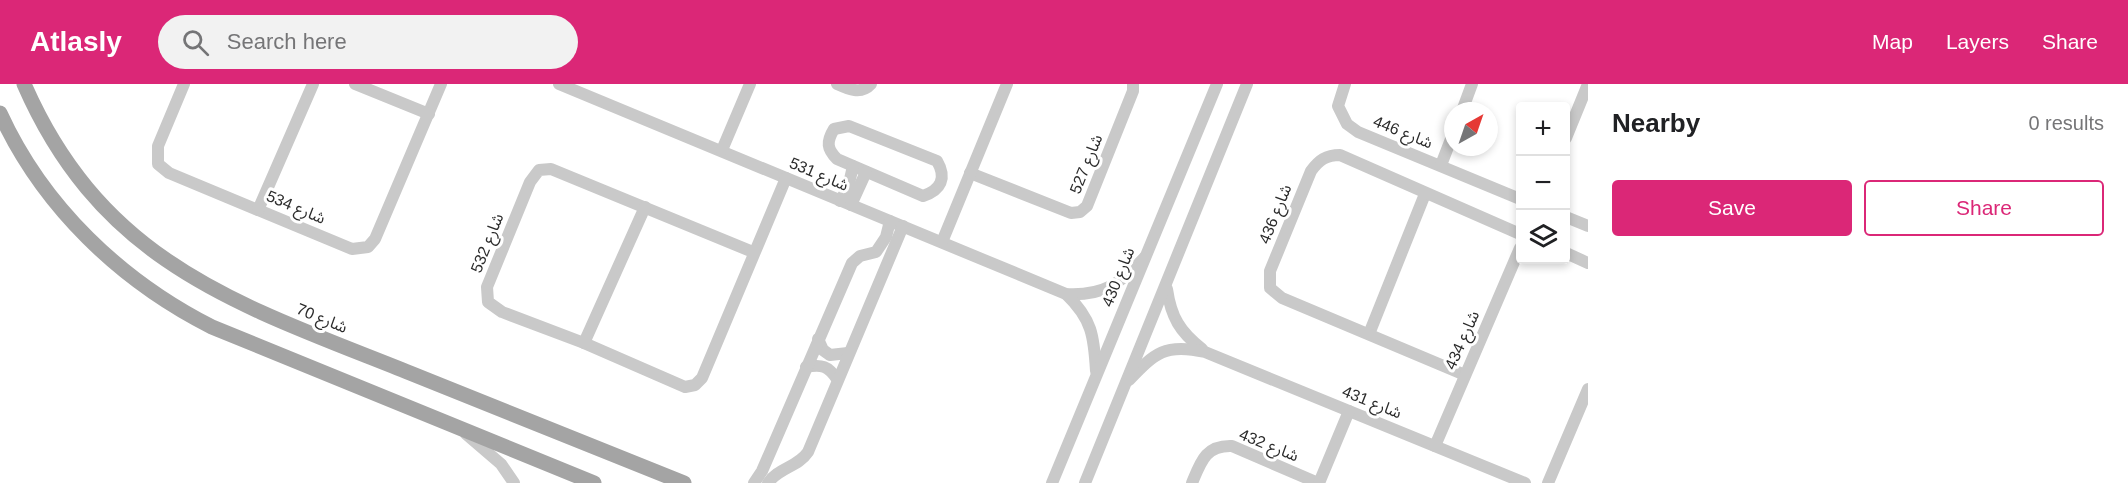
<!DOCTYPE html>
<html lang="en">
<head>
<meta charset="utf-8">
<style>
	:root { --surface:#fff; --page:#f2f2f2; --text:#202124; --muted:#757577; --line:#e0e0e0; --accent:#db2777 }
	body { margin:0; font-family:Arial,"Noto Sans Arabic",sans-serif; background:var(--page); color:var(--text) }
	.controls { position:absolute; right:18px; top:18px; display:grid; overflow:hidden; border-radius:6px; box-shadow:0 3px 9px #0003 }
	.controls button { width:54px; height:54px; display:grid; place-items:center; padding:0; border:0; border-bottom:2px solid var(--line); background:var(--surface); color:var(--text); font:30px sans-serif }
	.compass { position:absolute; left:1444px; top:18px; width:54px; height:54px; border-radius:50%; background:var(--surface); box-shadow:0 3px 9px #0003; rotate:40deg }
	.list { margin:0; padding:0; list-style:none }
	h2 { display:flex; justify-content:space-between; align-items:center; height:78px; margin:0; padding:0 24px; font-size:26px }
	h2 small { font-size:20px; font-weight:400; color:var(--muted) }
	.actions { display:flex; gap:12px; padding:18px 24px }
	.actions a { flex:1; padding:14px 0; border:2px solid var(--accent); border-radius:6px; text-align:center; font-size:21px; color:var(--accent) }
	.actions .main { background:var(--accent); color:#fff }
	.icon { flex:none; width:33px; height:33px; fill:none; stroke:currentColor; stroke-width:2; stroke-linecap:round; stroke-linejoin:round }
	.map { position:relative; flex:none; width:1588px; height:399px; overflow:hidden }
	header { display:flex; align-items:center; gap:36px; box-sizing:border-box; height:84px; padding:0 30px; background:var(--accent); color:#fff }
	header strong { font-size:28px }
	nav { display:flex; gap:33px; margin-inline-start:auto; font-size:21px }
	.search { width:420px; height:54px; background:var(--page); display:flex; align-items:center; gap:15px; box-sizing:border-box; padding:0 21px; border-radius:33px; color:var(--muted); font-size:22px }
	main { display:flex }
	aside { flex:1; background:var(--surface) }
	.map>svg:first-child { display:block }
</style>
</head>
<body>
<header>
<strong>Atlasly</strong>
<div class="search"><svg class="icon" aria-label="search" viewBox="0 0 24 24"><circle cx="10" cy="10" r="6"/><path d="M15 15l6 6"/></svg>Search here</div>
<nav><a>Map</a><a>Layers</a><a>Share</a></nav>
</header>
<main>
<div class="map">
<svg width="1588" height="399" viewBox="0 0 1588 399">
	<rect width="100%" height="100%" fill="#fff"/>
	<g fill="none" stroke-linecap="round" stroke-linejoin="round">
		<g stroke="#c9c9c9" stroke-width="12">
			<path d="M184,0L158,62V80L169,89L352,165L368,163L375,155L441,0"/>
			<path d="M355,0L429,30"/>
			<path d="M559,0L1066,210C1104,212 1120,200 1145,173"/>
			<path d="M837,0C848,5 861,11 871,0"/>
			<path d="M1345,0L1338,22L1347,40L1358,48L1520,115"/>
			<path d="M1462,27L1472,0"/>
			<path d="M849,42L937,77C947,94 941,106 923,112L837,75C827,65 826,58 834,45Z"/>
			<path d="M1566,54L1588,0"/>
			<path d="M722,66L750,0"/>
			<path d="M1441,81L1453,50"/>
			<path d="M970,89L1071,129L1080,128L1087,122L1133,7V0"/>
			<path d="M840,117L848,104L853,82"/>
			<path d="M851,121L866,88"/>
			<path d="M258,126L313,0"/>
			<path d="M1566,133L1588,142"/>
			<path d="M942,158L1007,0"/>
			<path d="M753,168L551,85L539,86L530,98L487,203L488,218L502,228L584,259L685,303L695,301L702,294L786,94"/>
			<path d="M1566,169L1588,179"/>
			<path d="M1167,205C1171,233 1180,248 1202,265"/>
			<path d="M1066,210C1092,235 1094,252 1096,287"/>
			<path d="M1369,250L1425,110"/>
			<path d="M818,255L823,266L830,271L848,269"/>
			<path d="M584,259L645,123"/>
			<path d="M806,283C822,280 828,282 837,295"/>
			<path d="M1465,291L1282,214L1270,204V187L1311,87C1319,76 1326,71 1340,71L1520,150"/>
			<path d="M1129,296C1155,269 1165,259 1205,268L1525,399"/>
			<path d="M466,350L501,380L514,399"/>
			<path d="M1435,362L1520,164"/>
			<path d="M754,399L762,387L852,179L860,172L876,168L886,153L890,137"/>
			<path d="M768,399C778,384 798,383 808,368L903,142"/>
			<path d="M1052,399L1217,0"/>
			<path d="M1085,399L1247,0"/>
			<path d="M1192,399C1201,377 1206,361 1232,362L1318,399"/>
			<path d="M1319,399L1349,327"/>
			<path d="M1548,399L1588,305"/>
		</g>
		<g stroke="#a4a4a4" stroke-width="15">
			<path d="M24,0C103,181 240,221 410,289C501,326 593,362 684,399"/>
			<path d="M0,29C43,123 121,197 212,243L594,399"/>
		</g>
	</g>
	<g text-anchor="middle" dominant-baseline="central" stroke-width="6" stroke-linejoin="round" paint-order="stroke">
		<g font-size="16" fill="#2c2c2c" stroke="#fff">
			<text transform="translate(1403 48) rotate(22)">شارع 446</text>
			<text transform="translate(1086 80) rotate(-68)">شارع 527</text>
			<text transform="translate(819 90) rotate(23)">شارع 531</text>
			<text transform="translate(296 123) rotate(23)">شارع 534</text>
			<text transform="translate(1275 130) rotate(-68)">شارع 436</text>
			<text transform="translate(487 159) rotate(-68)">شارع 532</text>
			<text transform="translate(1118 193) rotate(-68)">شارع 430</text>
			<text transform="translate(322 234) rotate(22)">شارع 70</text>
			<text transform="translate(1462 256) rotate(-66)">شارع 434</text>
			<text transform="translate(1372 318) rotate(22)">شارع 431</text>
			<text transform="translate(1269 361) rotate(22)">شارع 432</text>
		</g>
	</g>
</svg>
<div class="controls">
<button>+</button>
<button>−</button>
<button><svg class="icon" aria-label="layers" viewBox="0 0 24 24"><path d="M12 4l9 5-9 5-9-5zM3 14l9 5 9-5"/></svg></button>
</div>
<svg class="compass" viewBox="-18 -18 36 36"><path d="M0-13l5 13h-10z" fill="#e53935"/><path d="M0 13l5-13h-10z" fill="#757577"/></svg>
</div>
<aside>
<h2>Nearby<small>0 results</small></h2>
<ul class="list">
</ul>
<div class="actions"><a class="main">Save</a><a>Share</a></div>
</aside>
</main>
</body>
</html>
